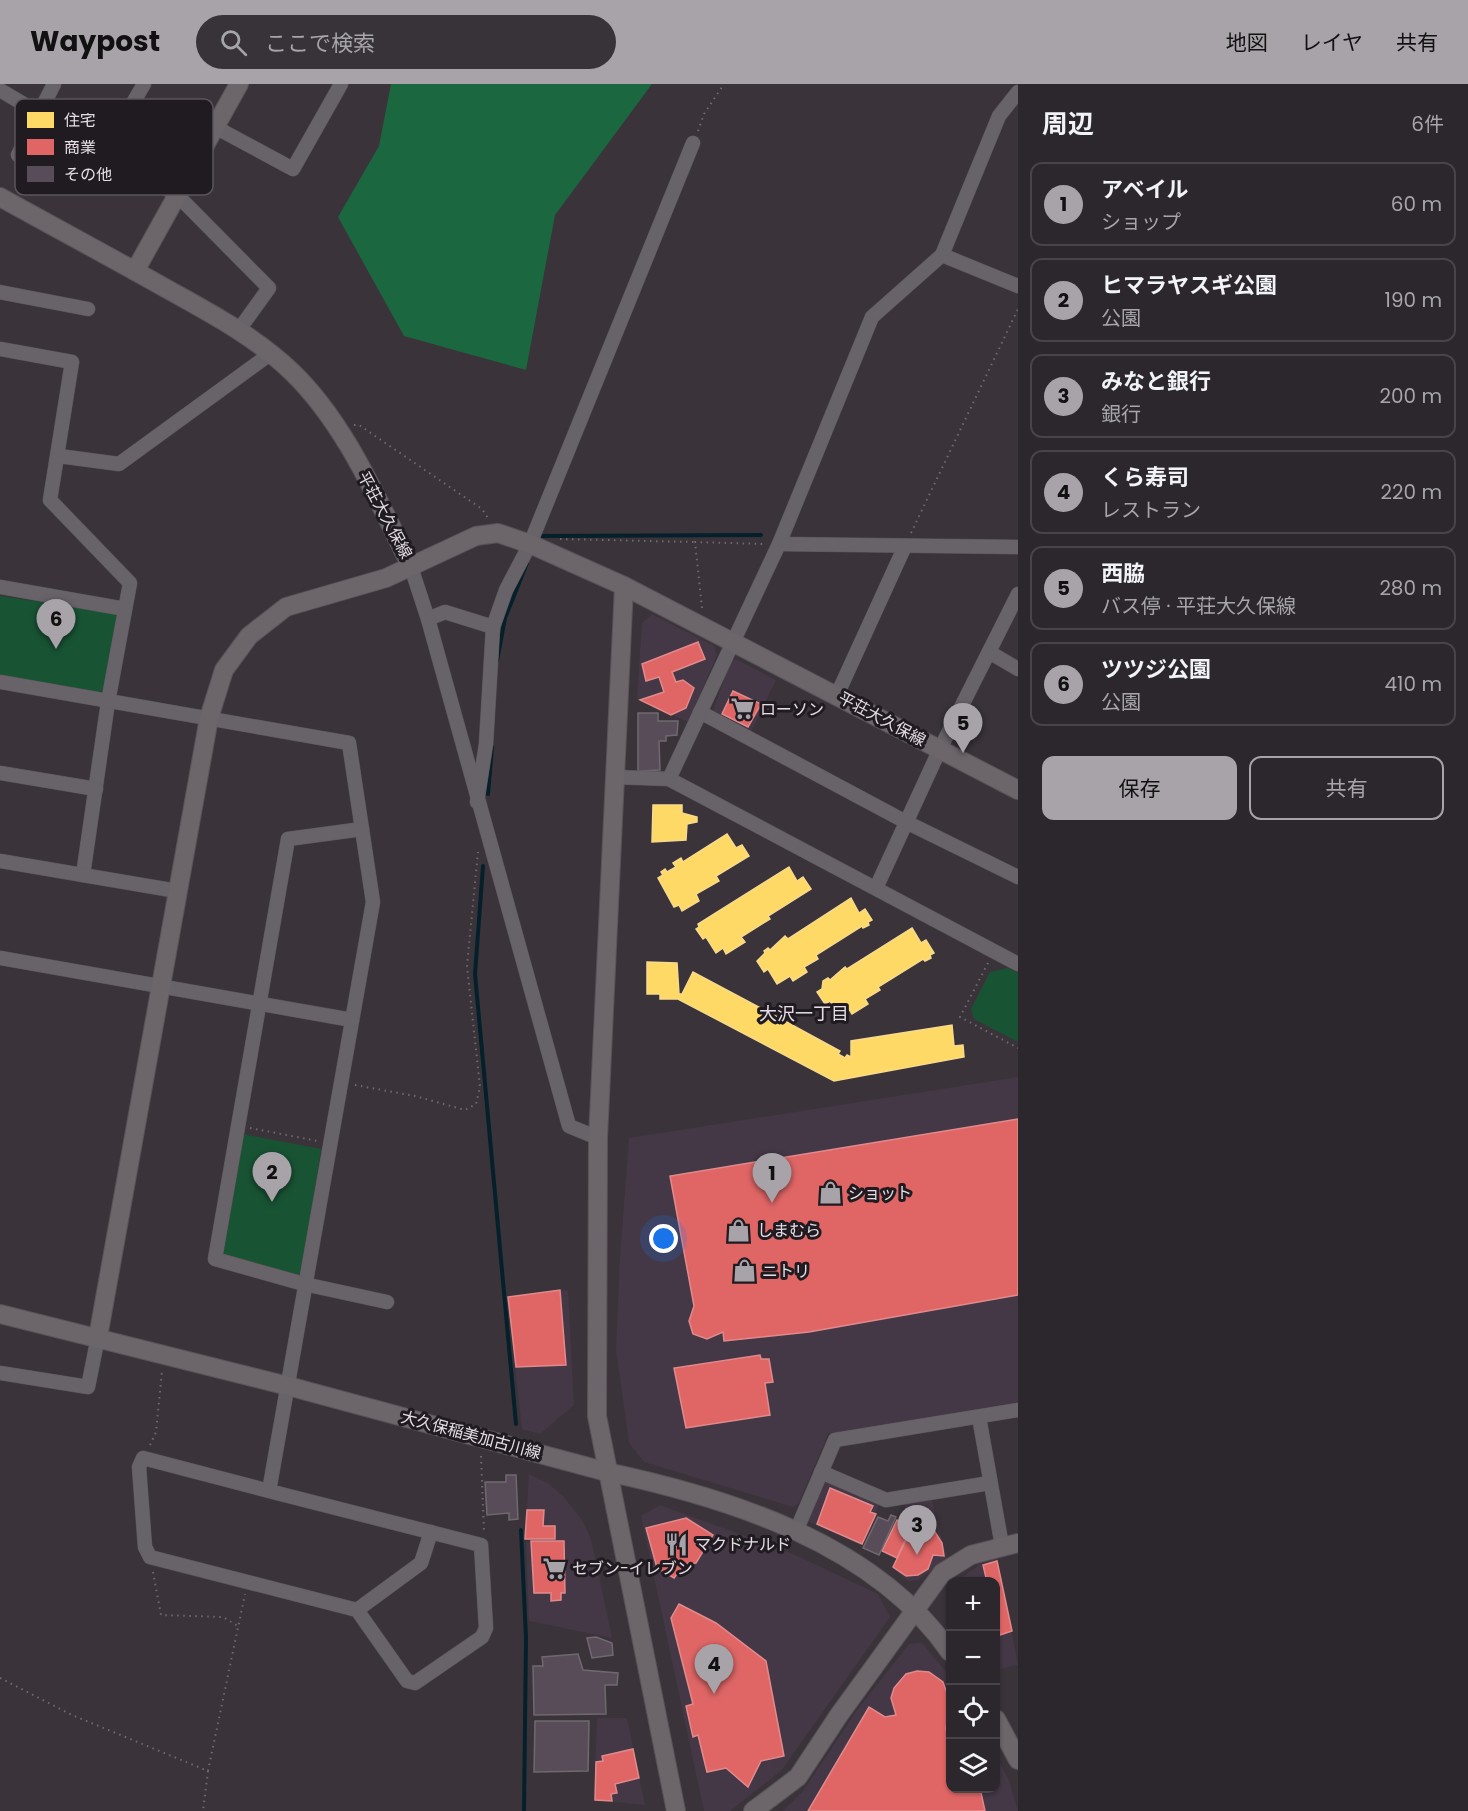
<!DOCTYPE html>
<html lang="ja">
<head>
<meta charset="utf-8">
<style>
	:root { --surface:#2c272c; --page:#383338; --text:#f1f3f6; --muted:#a6a5a9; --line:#484448; --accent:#a8a2a9 }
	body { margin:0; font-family:Poppins,"Noto Sans JP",sans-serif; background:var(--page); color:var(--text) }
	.controls { position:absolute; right:18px; bottom:18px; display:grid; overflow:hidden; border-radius:12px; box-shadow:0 2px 4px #0004 }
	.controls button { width:54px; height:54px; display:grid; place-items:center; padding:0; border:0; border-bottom:2px solid var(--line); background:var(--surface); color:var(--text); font:30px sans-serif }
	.you { position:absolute; left:664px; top:1155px; width:21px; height:21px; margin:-15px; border:4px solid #fff; border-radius:50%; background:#1a73e8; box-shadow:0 0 0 9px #1a73e833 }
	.badge { display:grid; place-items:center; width:39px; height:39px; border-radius:50%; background:var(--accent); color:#111; font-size:20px; font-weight:700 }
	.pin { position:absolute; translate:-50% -50px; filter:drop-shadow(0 2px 3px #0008) }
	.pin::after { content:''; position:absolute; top:32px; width:21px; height:18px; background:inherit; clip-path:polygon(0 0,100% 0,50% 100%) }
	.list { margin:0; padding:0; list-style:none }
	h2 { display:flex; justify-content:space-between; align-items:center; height:78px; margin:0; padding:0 24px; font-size:26px }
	h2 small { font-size:20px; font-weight:400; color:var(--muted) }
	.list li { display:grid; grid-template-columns:39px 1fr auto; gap:18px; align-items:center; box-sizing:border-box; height:84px; margin:0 12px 12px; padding:0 12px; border:2px solid var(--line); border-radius:12px }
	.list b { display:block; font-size:22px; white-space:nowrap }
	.list p { margin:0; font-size:20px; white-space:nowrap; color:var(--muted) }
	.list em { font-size:20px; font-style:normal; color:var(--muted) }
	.actions { display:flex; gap:12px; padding:18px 24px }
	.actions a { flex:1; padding:14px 0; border:2px solid var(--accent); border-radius:12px; text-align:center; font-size:21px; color:var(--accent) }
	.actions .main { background:var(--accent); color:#111 }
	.icon { flex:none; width:33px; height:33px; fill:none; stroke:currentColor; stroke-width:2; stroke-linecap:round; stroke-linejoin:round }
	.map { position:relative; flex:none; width:1018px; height:1727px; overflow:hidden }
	header { display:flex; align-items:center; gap:36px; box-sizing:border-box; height:84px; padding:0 30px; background:var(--accent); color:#111 }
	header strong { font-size:28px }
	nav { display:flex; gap:33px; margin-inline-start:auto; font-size:21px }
	.search { width:420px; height:54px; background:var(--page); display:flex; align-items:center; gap:15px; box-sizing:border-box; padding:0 21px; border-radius:33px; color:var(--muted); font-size:22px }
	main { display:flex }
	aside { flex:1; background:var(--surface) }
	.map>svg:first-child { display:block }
</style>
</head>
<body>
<header>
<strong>Waypost</strong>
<div class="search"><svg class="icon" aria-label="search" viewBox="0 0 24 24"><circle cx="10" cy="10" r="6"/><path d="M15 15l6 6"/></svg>ここで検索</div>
<nav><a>地図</a><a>レイヤ</a><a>共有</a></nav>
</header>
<main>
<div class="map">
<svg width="1018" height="1727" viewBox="0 0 1018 1727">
	<rect width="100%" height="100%" fill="#3a343a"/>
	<g fill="#443746">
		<path d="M652,530L714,562L717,571L688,638L637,614L642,539Z"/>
		<path d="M736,575L776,596L751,648L713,627L730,578Z"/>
		<path d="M1018,993V1318L828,1350L799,1419L793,1423L644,1378L629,1359L616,1265L620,1173L629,1054Z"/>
		<path d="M568,1206L574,1321L540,1350L522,1345L507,1212Z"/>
		<path d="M529,1390L549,1400L563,1412L582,1436L591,1455L612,1554L529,1537L526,1458L568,1456H525Z"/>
		<path d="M827,1398L879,1421L861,1461L807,1437L821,1401Z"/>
		<path d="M931,1413L947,1475L918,1496L908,1497L892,1484L910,1446L904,1417Z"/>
		<path d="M660,1421L791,1469L878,1510L890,1533L781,1687L730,1727H704L641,1432Z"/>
		<path d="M997,1474L1018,1581L996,1586V1498H956L979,1481Z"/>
		<path d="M922,1559L950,1593V1704H996V1670L1009,1697L1018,1727H783L803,1707L858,1625L909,1560Z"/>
		<path d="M597,1634H627L645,1721L594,1716Z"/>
	</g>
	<g fill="#185334">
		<path d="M0,512L116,529L118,537L106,603L98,610L0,593Z"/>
		<path d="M1008,884L1018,889V958L974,935L971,925L990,888Z"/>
		<path d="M242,1050L321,1065L302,1189L295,1193L222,1170Z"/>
	</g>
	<path fill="#1b6740" d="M391,0H652L555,131L526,286L404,252L338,133L379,62Z"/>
	<g fill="#ffd966" stroke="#f7da8c" stroke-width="1.5">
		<path d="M653,721H682V729L697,733V738L687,740L686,756L652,758Z"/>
		<path d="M727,750L736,764L742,761L749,772L716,792L719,797L696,810L699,817L682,827L679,821L674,823L658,794L663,791L661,788L665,785L667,788L676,783L673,779L681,774L683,778Z"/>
		<path d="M789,783L797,797L803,793L811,805L768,832L770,835L741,853L745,858L726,870L723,864L716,869L706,853L703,855L696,845L699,843L698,840Z"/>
		<path d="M851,814L859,829L865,825L872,836L868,838L869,841L863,844L862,842L816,871L818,875L804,883L807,888L793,897L790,892L777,900L768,885L764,888L757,877L765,869L764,867L768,864L770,866L785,852L788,855Z"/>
		<path d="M912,844L921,859L926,856L934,869L930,871L931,874L925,877L923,875L878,903L880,906L865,915L868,920L852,930L849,925L839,931L830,917L825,920L817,908L822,905L823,897L828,894L830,896L845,883L847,885Z"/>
		<path d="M647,878L677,879L679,910H682L693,888L766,927L764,930L770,933L772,930L840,967L838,970L845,974L847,971L851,973V957L952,941L954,962L963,961L964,973L834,997L678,915H660V910H647Z"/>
	</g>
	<g fill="#e06666" stroke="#e18a8c" stroke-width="1.5">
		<path d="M698,558L705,575L672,588L676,598L683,596L694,604L686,624L671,631L640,616L664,608L659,593L646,597L642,580Z"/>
		<path d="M733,607L761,620L748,643L722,630Z"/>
		<path d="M1018,1035V1211L809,1248L724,1257L723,1248L707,1255L693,1250L689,1237L694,1222L670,1092Z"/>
		<path d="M560,1206L566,1281L516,1283L508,1213Z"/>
		<path d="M760,1271L761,1275H769L773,1298L765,1299L770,1331L686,1344L674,1284Z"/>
		<path d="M830,1404L873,1422L870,1428L876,1430L862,1460L817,1440Z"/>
		<path d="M527,1426H544L543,1442H555V1455H525Z"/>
		<path d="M686,1434L713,1451L696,1479L685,1480L674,1494L657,1484L646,1444Z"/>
		<path d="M897,1436L911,1443L897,1474L882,1467Z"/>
		<path d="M910,1448H921L928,1454L935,1448L942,1459L944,1472L933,1471L928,1485L918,1491L906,1492L893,1483Z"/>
		<path d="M531,1457H564L565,1509H561V1516L551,1517V1509H534Z"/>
		<path d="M997,1477L1012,1547L1000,1551L996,1535V1498H987L983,1481Z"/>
		<path d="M679,1520L716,1539L766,1577L784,1672L761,1677L748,1703L726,1684L707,1688L698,1651L693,1653L686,1622L693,1620L671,1534Z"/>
		<path d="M917,1587L929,1588L943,1598L950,1618L946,1644L948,1658H950V1704H980L985,1727H808L869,1623L885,1633L896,1631L891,1614L894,1604L906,1590Z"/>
		<path d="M633,1665L639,1694L615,1700L617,1709L611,1710L612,1717L595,1716L596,1678L603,1677L602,1672Z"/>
	</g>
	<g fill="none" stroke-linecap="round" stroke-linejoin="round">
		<g stroke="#05202b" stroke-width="4">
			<path d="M540,452L761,451"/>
			<path d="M497,577L505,534L527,479"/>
			<path d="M488,710L492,663"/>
			<path d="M483,782L475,890L516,1340"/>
			<path d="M521,1446L526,1554L524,1727"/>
		</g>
	</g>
	<g fill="#584c59" stroke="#6e696f" stroke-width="1.5">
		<path d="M638,629H658V637H678L677,651L666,652V657H659L660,686L638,687Z"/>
		<path d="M506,1391H516L518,1435L509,1436V1429L487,1431L485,1398H506Z"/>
		<path d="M891,1431L896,1433L879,1471L863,1464L878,1433L888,1437Z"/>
		<path d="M596,1553L612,1559L613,1571L592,1574L587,1554Z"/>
		<path d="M578,1570L583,1586L618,1589L617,1601H605L606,1630L534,1631L533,1582H543L542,1573Z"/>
		<path d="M535,1637H589L588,1687L534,1688Z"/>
	</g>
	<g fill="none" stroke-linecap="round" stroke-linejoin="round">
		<defs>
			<g id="street">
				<path d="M0,6L177,111L269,204L238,247"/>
				<path d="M215,43L293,85L341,0"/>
				<path d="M105,67L144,0"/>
				<path d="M18,71L54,0"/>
				<path d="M942,171L999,32L1018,8"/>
				<path d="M0,208L88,225"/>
				<path d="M0,265L72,278L50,416L130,499L108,618L83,791"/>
				<path d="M59,372L119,380L270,270"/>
				<path d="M779,460L1018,463"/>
				<path d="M410,480L428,535L569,1042L598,1054"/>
				<path d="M0,503L125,525"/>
				<path d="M428,535L445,528L493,543"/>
				<path d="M989,568L1018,585"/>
				<path d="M0,598L349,659L373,818L269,1407L481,1461L486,1544L482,1553L415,1599L407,1597L357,1526L150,1473L145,1463L139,1383L143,1374L269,1407"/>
				<path d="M837,611L905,462"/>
				<path d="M700,628L906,738L1018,793"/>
				<path d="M0,689L96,705"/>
				<path d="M614,693L669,695L1018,880"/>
				<path d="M669,695L779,460L872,233L942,171L1018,202"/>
				<path d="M477,718L486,660L493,543L506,506L530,460L693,59"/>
				<path d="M362,745L288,755L215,1175L304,1200L387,1218"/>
				<path d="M0,777L177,807"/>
				<path d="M876,804L940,665L1018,510"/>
				<path d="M0,874L352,936"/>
				<path d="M0,1289L88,1303L98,1253"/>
				<path d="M979,1333L1002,1462"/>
				<path d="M821,1388L886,1416L990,1399"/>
				<path d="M797,1445L835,1356L1018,1326"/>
				<path d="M357,1526L421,1479L431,1448"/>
			</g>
			<g id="secondary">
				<path d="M0,113C56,144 112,174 167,205C210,229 256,253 292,288C345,339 377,415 410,480"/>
				<path d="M135,187L239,0"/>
				<path d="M624,502L598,1054L597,1332L676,1727"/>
				<path d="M0,1230L288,1302L607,1388C730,1414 875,1460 950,1568"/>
				<path d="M98,1253L209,634L224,586L249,552L286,523L386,494L476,452L498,449L530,460L624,502L1018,706"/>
				<path d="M996,1635L1018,1676"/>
				<path d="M753,1727L798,1693L839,1631L942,1489L971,1471L1018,1459"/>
			</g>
		</defs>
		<use href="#street" stroke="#585358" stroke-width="15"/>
		<use href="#secondary" stroke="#585358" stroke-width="20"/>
		<g stroke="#6e6a6f" stroke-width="2" stroke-dasharray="1.5 4.5" stroke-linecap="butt">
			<path d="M698,47L704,30L724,0"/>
			<path d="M354,341H359L482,425L488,434"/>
			<path d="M911,449L1018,225"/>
			<path d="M560,455L695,458"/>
			<path d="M702,524L695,458L764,460"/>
			<path d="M988,879L960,933L1018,964"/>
			<path d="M355,1001L415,1012L465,1026L476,1020L480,1003L467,882L478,768"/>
			<path d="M250,1044L318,1057"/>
			<path d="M150,1361L156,1348L162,1287"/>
			<path d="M481,1372L484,1447"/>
			<path d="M153,1488L161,1531L223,1533L238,1542"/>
			<path d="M0,1594L72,1631L208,1687L203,1727"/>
			<path d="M208,1687L245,1510"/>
		</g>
		<use href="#street" stroke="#676368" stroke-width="14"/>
		<use href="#secondary" stroke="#6c656a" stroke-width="18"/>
	</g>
	<defs>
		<symbol id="supermarket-bare" viewBox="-9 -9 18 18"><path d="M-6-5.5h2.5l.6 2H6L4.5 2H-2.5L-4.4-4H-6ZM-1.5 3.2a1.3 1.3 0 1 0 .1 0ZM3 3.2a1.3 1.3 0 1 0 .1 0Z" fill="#a8a2a9" stroke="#201b20" stroke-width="2.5" paint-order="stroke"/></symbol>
		<symbol id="shop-bare" viewBox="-9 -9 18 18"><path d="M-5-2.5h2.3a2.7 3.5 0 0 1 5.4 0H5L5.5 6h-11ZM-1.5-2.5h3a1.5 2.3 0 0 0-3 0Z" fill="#a8a2a9" stroke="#201b20" stroke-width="2.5" paint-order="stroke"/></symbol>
		<symbol id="restaurant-bare" viewBox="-9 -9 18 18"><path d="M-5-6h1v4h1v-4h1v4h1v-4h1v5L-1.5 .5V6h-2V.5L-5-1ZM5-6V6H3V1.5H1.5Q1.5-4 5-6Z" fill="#a8a2a9" stroke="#201b20" stroke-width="2.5" paint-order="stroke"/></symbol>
	</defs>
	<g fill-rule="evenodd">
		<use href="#supermarket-bare" x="726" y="608" width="33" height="33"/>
		<use href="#shop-bare" x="814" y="1092" width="33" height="33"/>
		<use href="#shop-bare" x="722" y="1130" width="33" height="33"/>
		<use href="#shop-bare" x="728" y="1170" width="33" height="33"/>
		<use href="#restaurant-bare" x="660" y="1444" width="33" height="33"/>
		<use href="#supermarket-bare" x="538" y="1468" width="33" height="33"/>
	</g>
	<g text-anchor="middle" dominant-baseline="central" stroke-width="6" stroke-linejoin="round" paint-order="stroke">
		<g font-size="16" fill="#e4dde5" stroke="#201b20">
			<text transform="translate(385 431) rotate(62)">平荘大久保線</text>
			<text transform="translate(882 635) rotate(28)">平荘大久保線</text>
			<text transform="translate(471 1351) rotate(15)">大久保稲美加古川線</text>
		</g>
		<g font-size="16" fill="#e4dde5" stroke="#201b20" text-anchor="start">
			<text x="760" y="625">ローソン</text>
			<text x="848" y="1109">ショット</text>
			<text x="757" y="1146">しまむら</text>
			<text x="762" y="1187">ニトリ</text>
			<text x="695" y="1460">マクドナルド</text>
			<text x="572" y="1484">セブン-イレブン</text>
		</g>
		<g font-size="18" fill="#e4dde5" stroke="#201b20">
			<text x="804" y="929">大沢一丁目</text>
		</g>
	</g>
	<rect x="15" y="15" width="198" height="96" rx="9" fill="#201b20" stroke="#5b555b" stroke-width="1.5"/>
	<rect x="27" y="28" width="27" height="16" fill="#ffd966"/>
	<rect x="27" y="55" width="27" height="16" fill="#e06666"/>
	<rect x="27" y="82" width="27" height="16" fill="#584c59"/>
	<g font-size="16" fill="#e4dde5">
		<text x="64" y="42">住宅</text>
		<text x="64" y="69">商業</text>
		<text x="64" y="96">その他</text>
	</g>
</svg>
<div class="controls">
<button>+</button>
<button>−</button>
<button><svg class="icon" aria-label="locate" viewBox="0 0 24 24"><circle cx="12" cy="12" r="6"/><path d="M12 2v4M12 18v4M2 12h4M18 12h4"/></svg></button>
<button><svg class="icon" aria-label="layers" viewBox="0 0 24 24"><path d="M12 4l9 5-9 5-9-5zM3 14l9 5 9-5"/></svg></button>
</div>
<div class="you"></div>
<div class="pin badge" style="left:772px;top:1119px">1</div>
<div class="pin badge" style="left:272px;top:1118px">2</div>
<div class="pin badge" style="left:917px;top:1471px">3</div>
<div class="pin badge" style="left:714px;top:1610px">4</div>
<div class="pin badge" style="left:963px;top:669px">5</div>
<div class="pin badge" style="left:56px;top:565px">6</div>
</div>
<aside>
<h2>周辺<small>6件</small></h2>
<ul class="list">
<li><span class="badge">1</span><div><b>アベイル</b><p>ショップ</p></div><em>60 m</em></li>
<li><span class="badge">2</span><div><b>ヒマラヤスギ公園</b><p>公園</p></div><em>190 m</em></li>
<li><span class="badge">3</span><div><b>みなと銀行</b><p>銀行</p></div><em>200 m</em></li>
<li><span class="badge">4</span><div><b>くら寿司</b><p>レストラン</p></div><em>220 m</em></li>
<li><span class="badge">5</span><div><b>西脇</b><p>バス停 · 平荘大久保線</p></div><em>280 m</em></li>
<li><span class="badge">6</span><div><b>ツツジ公園</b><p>公園</p></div><em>410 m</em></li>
</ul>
<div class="actions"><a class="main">保存</a><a>共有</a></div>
</aside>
</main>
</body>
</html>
